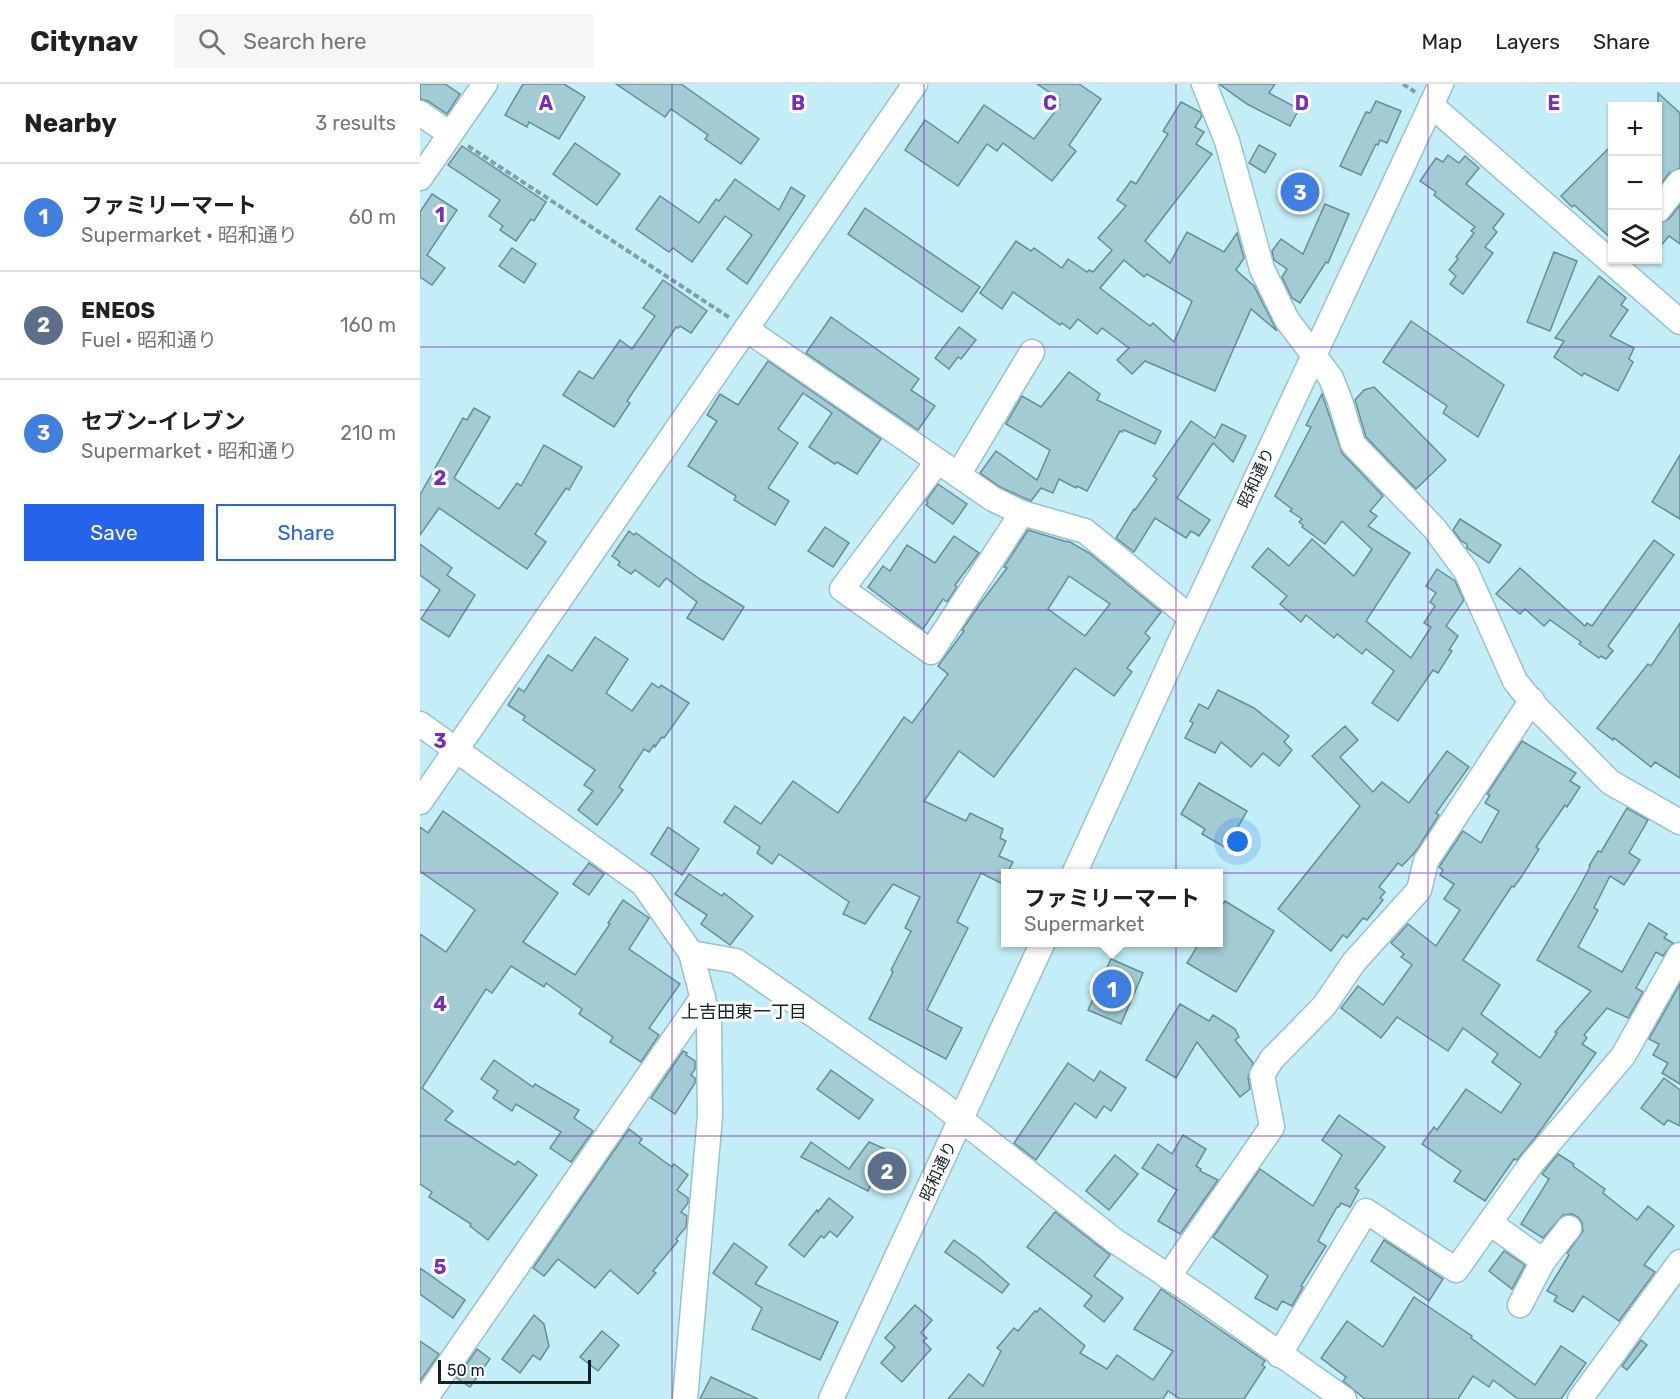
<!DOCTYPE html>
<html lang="en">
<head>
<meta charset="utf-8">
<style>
	:root { --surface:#fff; --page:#f6f6f6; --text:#202124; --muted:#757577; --line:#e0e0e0; --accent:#2563eb }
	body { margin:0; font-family:Rubik,"Noto Sans JP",sans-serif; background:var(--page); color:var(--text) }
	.controls { position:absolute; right:18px; top:18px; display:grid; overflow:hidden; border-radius:0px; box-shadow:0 2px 4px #0004 }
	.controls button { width:54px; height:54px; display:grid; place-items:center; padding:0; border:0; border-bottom:2px solid var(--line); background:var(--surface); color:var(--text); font:30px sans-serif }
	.scale { position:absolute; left:18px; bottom:15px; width:153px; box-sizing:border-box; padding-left:6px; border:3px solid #102023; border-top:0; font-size:16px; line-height:21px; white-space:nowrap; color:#102023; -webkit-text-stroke:4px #fff; paint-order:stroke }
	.you { position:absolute; left:818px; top:758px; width:21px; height:21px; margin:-15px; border:4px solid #fff; border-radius:50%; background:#1a73e8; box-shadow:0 0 0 9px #1a73e833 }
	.badge { display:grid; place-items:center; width:39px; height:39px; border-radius:50%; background:var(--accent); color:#fff; font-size:20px; font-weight:700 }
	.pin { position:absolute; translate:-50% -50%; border:3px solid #fff; box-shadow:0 2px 6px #0006 }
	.popup { position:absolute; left:581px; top:785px; width:222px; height:78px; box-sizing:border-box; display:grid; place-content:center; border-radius:0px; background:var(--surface); filter:drop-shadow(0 2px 4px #0005); font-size:20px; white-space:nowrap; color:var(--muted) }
	.popup b { font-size:22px; color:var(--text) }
	.popup::after { content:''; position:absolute; left:50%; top:100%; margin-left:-12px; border:12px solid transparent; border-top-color:var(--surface) }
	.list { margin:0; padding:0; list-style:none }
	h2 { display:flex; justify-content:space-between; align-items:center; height:78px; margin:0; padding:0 24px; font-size:26px }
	h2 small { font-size:20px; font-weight:400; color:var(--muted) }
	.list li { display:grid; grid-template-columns:39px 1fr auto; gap:18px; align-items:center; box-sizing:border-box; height:108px; padding:0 24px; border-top:2px solid var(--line) }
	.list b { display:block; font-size:22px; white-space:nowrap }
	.list p { margin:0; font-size:20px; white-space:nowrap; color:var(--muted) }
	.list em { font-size:20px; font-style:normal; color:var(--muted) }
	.actions { display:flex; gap:12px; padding:18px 24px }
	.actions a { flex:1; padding:14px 0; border:2px solid var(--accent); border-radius:0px; text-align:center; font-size:21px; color:var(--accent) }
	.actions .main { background:var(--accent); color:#fff }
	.icon { flex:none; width:33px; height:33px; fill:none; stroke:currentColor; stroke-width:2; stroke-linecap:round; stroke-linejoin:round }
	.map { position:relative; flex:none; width:1260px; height:1315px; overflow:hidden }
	header { display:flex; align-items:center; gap:36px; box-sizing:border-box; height:84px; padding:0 30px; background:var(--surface); border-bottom:2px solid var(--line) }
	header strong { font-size:28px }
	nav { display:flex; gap:33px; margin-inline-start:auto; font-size:21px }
	.search { width:420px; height:54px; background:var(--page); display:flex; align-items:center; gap:15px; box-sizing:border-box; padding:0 21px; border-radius:0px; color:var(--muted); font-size:22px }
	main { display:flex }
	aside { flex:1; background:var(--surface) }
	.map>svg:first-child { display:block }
</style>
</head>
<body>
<header>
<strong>Citynav</strong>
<div class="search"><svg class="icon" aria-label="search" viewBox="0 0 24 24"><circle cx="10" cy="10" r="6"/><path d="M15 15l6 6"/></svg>Search here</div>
<nav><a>Map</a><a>Layers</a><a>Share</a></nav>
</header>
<main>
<aside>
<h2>Nearby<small>3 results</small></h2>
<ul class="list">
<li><span class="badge" style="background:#3f7fe0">1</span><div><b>ファミリーマート</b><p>Supermarket · 昭和通り</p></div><em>60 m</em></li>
<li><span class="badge" style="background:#5c6f8a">2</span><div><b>ENEOS</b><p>Fuel · 昭和通り</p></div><em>160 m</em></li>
<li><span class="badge" style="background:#3f7fe0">3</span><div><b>セブン-イレブン</b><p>Supermarket · 昭和通り</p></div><em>210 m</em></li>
</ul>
<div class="actions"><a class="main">Save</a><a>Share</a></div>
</aside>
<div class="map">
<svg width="1260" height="1315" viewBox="0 0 1260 1315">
	<rect width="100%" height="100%" fill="#c3eef7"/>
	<g fill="#a2cbd4" stroke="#668e96" stroke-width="1.5" fill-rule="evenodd">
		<path d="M0,0H25L40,10L27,30L8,17L0,15Z"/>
		<path d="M103,0H144L165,13L139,55L109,38L107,43L85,31Z"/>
		<path d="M196,0H261L339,55L321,80L285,55L288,51L251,25L245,33Z"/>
		<path d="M617,0H659L681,15L649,61L656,67L632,97L583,59L577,67L567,60L538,102L485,66L505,36L538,59L564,21L614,55L640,21L637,19L640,15Z"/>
		<path d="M799,0H855L849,9L879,25L870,42L827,20Z"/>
		<path d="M1238,9L1260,29V84L1249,89L1238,104Z"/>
		<path d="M956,17L981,27L967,59L960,56L958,61L956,60L941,91L920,82L946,28L950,29Z"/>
		<path d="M761,18L780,28L782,32L775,43L784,48L776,60L792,70L725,157L750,179L767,148L804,168L817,149L824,174L816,186L834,202L857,247L831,225L795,307L725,277L712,290L697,276L709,264L682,244L677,250L658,235L650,245L642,239L640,241L593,208L582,225L560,209L596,157L611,167L614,164L642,184L648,175L667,188L669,186L673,188L692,166L678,154L706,122L697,116L711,97L716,100L748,50L743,47ZM704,176L724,193L727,190L772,217L754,258L733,239L730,242L680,204Z"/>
		<path d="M155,59L200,90L177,121L133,90Z"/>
		<path d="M839,61L856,70L845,89L829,79Z"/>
		<path d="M1192,61V155L1154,121L1152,123L1141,112Z"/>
		<path d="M42,62L126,118L114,137L111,135L96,157L80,146L83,142L69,132L80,116L28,81Z"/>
		<path d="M1028,71L1039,79L1045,72L1059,84L1046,100L1084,130L1073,144L1077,148L1065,163L1073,169L1043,210L1030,200L1036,192L1029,186L1038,175L1036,173L1054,149L1051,147L1055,143L1014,111L1016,108L1000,97L1016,74L1023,78Z"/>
		<path d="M315,95L359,126L371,103L385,112L327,200L307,185L332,151L305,132L272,178L253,164L249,168L216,145L240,112L279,139L296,115L299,117Z"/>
		<path d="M12,110L37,126L7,171L25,184L12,201L0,193V128Z"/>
		<path d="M905,120L929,130L908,179L906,178L880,219L872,214L862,193L867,185L854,176L852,167L861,155L883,170Z"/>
		<path d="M1260,121V160L1249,152L1238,165V140L1249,135Z"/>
		<path d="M445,124L560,203L542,228L428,150Z"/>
		<path d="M92,164L116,180L104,199L79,182Z"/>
		<path d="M1134,168L1157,177L1130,247L1107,238Z"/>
		<path d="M1179,192L1206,214L1201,221L1208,226L1190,252L1214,264L1209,275L1213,278L1198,307L1164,289L1162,292L1134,273L1144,257L1135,254Z"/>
		<path d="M243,196L287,227L271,249L260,242L258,244L256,243L207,317L210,319L194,343L143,311L159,287L173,295L200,256L212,265L235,232L223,224Z"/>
		<path d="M411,233L499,295L491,306L515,322L498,346L386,269Z"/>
		<path d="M991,237L1084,301L1058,353L1023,329L1027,322L963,278Z"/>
		<path d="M539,243L556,256L541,275L538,273L529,285L515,274Z"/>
		<path d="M348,277L461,355L437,390L417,378L415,380L389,363L412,329L383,309L358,345L378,359L348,404L369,417L355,441L314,416L316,412L268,382L297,337L287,331L300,310L318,321Z"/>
		<path d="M649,288L680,310L677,316L741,347L735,360L704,346L702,348L700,347L667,407L657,402L656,404L639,395L633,409L621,404L611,417L580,403L560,389L576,367L617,396L630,366L586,340L602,312L621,323Z"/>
		<path d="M954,303L1026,376L996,405L946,353L935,316L944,306Z"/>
		<path d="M902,310L922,369L963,412L950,427L957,432L948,442L990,469L946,537L991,574L1011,543L1004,539L1015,522L1010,518L1016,509L1006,502L1017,485L1035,497L1044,516L1026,542L1038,552L1029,566L1032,567L1018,589L1013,586L978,637L952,619L974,587L946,565L942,570L917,550L914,554L886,531L881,538L860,520L867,512L832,483L848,464L869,482L892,455L934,492L952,465L922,437L905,460L882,443L883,441L879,438L882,435L870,427L872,425L855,412L891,343L886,341Z"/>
		<path d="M54,324L70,333L34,394L79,425L97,399L101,402L124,361L162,383L149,406L146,404L115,450L126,458L107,485L19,424L0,451V411L43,334L47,336Z"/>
		<path d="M771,337L795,354L802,340L826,352L813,378L793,359L757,414L790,436L779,452L771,447L766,454L735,434L714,468L696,454L714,425L715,426L737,395L733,392Z"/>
		<path d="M1260,371V435L1232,418Z"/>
		<path d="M518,400L547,420L533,440L506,421L508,419L506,417Z"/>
		<path d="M1040,435L1081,461L1069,479L1047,464V460L1041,457L1033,446Z"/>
		<path d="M405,443L429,459L413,483L388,467Z"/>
		<path d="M608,446L644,457L650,458L669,469L741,528L725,549L730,554L707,584L712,588L694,612L655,584L574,693L539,667L504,717L546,737L550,729L583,745L580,754L586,757L579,772L593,778L587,789H585V801L561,789L537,838L548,844L507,926L542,944L526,975L449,935L473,888L471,886L491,847L485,844L500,813L473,800L445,840L423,830L429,818L359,770L352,780L337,769L340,763L304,738L315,722L341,740L373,697L418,729L484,633L492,639L528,590L518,582L544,547L542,546L560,520L587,484L584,483ZM649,492L690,520L665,552L628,525Z"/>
		<path d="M209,447L214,451L216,449L281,496L324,523L303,556L267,534L277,518L246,494L239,503L215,486L211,490L198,481L200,478L192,472Z"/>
		<path d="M534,452L559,469L535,501L537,503L527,518L523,515L503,545L448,503L463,482L470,487L487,461L515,479Z"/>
		<path d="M1234,456L1254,471L1188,562L1193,567L1186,575L1181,572L1179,574L1159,560L1161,558L1130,536L1124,542L1105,525L1100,530L1076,510L1100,484L1165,542L1167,539L1172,542Z"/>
		<path d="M0,460L32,484L27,491L55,511L29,553L1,535L20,506L0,491Z"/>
		<path d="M1260,539V694L1235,678L1231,683L1194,654L1193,656L1177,644L1228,580L1231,582Z"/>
		<path d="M175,553L208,575L186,609L212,627L232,599L239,604L241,601L269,619L244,654L242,653L235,663L234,661L229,668L224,665L199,703L203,706L177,741L158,726L173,707L164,701L175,686L103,636L105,632L88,621L99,604L104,608L128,571L152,587Z"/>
		<path d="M798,606L834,624L869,652L864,658L872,666L859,682L843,669L831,683L801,658L795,669L765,654L773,639L770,637L779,620L788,625Z"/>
		<path d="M925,642L938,656L920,673L953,708L962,698L989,719L1027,667L1049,683L1016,729L1019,731L996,767L982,782L978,779L959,803L965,808L960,814L963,816L947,836L943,834L927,854L923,851L911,867L858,825L940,722L892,672Z"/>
		<path d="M1102,657L1156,689L1150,697L1160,703L1147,723L1145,721L1116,763L1119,765L1102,792L1094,803L1092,802L1043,876L1080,901L1061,930L1120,974L1137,949L1135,948L1171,907L1117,876L1156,809L1170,783L1169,782L1178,767L1181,768L1207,724L1228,736L1209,769L1220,776L1204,801L1190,792L1174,824L1178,826L1158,863L1202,888L1229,839L1247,850L1244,854L1253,859L1243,872L1236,868L1216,904L1223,908L1208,934L1187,924L1164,951L1167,954L1162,960L1176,969L1115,1054L1097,1076L1094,1075L1065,1117L1034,1097L1041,1087L1002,1060L1014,1043L1017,1046L1046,1005L1081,1029L1101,1000L1072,978L1078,970L1043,944L1028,967L977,933L961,954L921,924L938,902L963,921L992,881L981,873L984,870L971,859L988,840L1016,862L1040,826L1024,815L1034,800L1020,791L1023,786L1019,783L1043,747L1061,759L1079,727L1065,719L1070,711L1067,710Z"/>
		<path d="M779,699L827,727L806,764L782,750L785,745L761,730Z"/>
		<path d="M23,727L138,809L103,858L155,891L190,840L188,839L203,816L229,834L209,865L260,900L229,944L239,951L221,978L190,958L193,953L159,930L162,925L126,899L124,903L91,882L72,909L66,905L2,1004L33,1027L25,1036L95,1081L98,1077L117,1091L68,1156L50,1142L51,1140L9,1113L12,1108L0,1100V850L26,868L55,826L0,787V743L8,749Z"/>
		<path d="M248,743L279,765L262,791L231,770Z"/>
		<path d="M169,779L184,790L169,811L153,800Z"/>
		<path d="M269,790L302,812L304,809L333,832L310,861L281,840L287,831L255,810Z"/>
		<path d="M805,817L854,847L816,908L767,879L780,858H798V828Z"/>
		<path d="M691,875L723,889L701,940L668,926Z"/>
		<path d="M1260,900V1000L1242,989L1248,979L1233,971L1239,960L1229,955Z"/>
		<path d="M760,920L789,937L793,931L815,945L819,953L815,956L833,979L828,993L830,1005L820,1013L777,958L756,994L726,976Z"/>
		<path d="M263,967L267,969L266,971L275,977V985L271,991L275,994V999L255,1030L231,1014Z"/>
		<path d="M74,976L113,1003L115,1000L159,1026L154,1034L173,1047L151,1078L130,1064L141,1048L96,1020L92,1027L73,1014L78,1007L61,995Z"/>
		<path d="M648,979L674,997L680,987L706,1004L691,1027L684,1022L676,1034L655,1019L616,1076L594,1059Z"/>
		<path d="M411,986L453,1016L439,1035L397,1005Z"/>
		<path d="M1244,994L1260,1006V1042L1248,1036L1244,1041L1221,1024Z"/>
		<path d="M919,1031L965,1063L935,1104L939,1106L930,1123L921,1119L919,1123H917L898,1157L906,1162L881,1202L883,1203L872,1222L862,1217L857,1226L835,1214L848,1192L793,1153L840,1085L893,1122L922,1071L902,1056Z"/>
		<path d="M209,1045L222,1055L219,1059L252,1083L254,1080L268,1091L257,1106L268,1114V1119L261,1128L267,1132L266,1143L256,1155L258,1157L233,1187L236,1189L218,1210L190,1186L175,1204L138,1175L124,1192L113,1184Z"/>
		<path d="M763,1051L786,1065L776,1082L781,1085L780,1087L798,1096L760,1150L738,1137L757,1106L722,1084L738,1060L752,1070Z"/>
		<path d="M391,1058L429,1085L449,1058L467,1066L448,1107L381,1073Z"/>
		<path d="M1138,1070L1154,1080L1153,1082L1185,1105L1183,1109L1217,1136L1228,1122L1254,1142L1224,1181L1235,1188L1199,1237L1163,1212L1153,1228L1134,1217L1137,1212L1127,1207L1149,1171L1147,1169L1163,1147L1162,1139L1158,1133L1152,1130L1143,1131L1123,1154L1101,1140L1129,1095L1122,1090Z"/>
		<path d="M695,1071L718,1090L689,1126L666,1107Z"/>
		<path d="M409,1114L433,1133L417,1153L410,1147L404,1154L401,1152L384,1173L369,1161L397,1126L398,1128Z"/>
		<path d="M635,1128L690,1171L674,1192L703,1214L684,1238L664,1222L672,1212L607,1163Z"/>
		<path d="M534,1156L559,1174L589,1200L582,1209L525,1168Z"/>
		<path d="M964,1156L1023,1195L1009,1217L951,1177Z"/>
		<path d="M314,1159L347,1183L335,1200L418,1238L400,1276L332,1245L342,1224L293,1189Z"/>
		<path d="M1084,1167L1105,1181L1092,1205L1069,1187Z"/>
		<path d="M0,1184L45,1216L33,1234L0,1210Z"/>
		<path d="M741,1205L845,1277L842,1281L845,1283L824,1315H760L748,1307L743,1315H528L549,1290L563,1302L581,1267L577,1264L594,1244L598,1247L615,1227L617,1228L620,1224L665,1262L660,1269L687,1285L697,1271L733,1296L753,1267L714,1245Z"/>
		<path d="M994,1213L1052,1252L1051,1254L1115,1301L1141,1262L1166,1279L1141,1315H1098L1073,1296L1069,1303L1053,1292L1038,1315H945L923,1297L926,1293L901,1274L927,1237L963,1263Z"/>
		<path d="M495,1221L512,1236L501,1249L507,1254L503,1257L511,1265L482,1298L461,1279L475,1263L465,1254Z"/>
		<path d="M114,1231L124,1240L129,1262L120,1276L113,1271L100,1289L82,1275Z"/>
		<path d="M182,1247L199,1261L178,1287L160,1273Z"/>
		<path d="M1221,1256L1227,1261L1207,1286L1202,1282Z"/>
		<path d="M0,1257L19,1270L0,1297Z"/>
		<path d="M57,1265L70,1275L50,1303L37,1294Z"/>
		<path d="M291,1293L338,1315H280Z"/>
	</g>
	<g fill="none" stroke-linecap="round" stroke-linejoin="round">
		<defs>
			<g id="minor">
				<path d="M784,0L807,57L842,185L867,236L911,294L920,317L933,360L1014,444L1046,487L1095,597L1115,622L1190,698L1260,738"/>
				<path d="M1011,21L1260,238"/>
				<path d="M0,29L30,50"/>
				<path d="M0,94L65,0"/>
				<path d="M1238,126L1260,98"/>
				<path d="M326,245L573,415L602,429L665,447L771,534"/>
				<path d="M518,377L422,505L511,568L602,429"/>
				<path d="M538,391L612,268"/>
				<path d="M0,640L223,800L271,869L289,938L290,1032L265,1315"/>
				<path d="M0,718L495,0"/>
				<path d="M654,790L771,534L1021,0"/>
				<path d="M271,869L316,877L519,1018L695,1157L781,1214L924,1315"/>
				<path d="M1070,1139L1123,1177"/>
				<path d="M748,1193L852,1043L842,991L852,975L904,922L934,878L999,806L1006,777L1112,616"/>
				<path d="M1100,1221L1123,1177L1149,1144"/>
				<path d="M859,1271L946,1127L1036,1186L1112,1079L1203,972L1260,871"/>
				<path d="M5,1315L283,913"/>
				<path d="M411,1315L623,858"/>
				<path d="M1160,1315L1260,1178"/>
			</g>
		</defs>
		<use href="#minor" stroke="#98c2cb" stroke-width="27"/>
		<g stroke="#7fa0a6" stroke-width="4" stroke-dasharray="6 3" stroke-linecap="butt">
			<path d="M983,0L995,8"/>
			<path d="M48,62L310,234"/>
		</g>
		<use href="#minor" stroke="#fff" stroke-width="24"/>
	</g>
	<path fill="none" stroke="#7b2cbf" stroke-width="1.5" stroke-opacity="0.55" d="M252,0V1315M504,0V1315M756,0V1315M1008,0V1315M0,263H1260M0,526H1260M0,789H1260M0,1052H1260"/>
	<g text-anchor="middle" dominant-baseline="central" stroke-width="6" stroke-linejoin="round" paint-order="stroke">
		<g font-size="16" fill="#102023" stroke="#fff">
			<text transform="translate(836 394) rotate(-65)">昭和通り</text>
			<text transform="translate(518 1087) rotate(-65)">昭和通り</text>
		</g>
		<g font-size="18" fill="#102023" stroke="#fff">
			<text x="324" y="928">上吉田東一丁目</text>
		</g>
	</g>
	<g font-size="20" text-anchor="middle" font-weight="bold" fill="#7b2cbf" stroke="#fff" stroke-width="6" stroke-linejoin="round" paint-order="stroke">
		<text x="126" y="26">A</text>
		<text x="378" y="26">B</text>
		<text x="630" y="26">C</text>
		<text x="882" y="26">D</text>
		<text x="1134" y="26">E</text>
		<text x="20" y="138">1</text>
		<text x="20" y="401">2</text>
		<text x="20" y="664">3</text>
		<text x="20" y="927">4</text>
		<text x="20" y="1190">5</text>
	</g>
</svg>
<div class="controls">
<button>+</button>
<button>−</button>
<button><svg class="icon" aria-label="layers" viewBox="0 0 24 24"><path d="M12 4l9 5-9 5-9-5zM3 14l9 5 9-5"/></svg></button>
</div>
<div class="scale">50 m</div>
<div class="you"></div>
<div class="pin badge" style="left:692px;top:905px;background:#3f7fe0">1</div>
<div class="popup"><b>ファミリーマート</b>Supermarket</div>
<div class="pin badge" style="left:467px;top:1087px;background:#5c6f8a">2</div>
<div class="pin badge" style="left:880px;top:108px;background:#3f7fe0">3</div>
</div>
</main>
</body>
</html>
